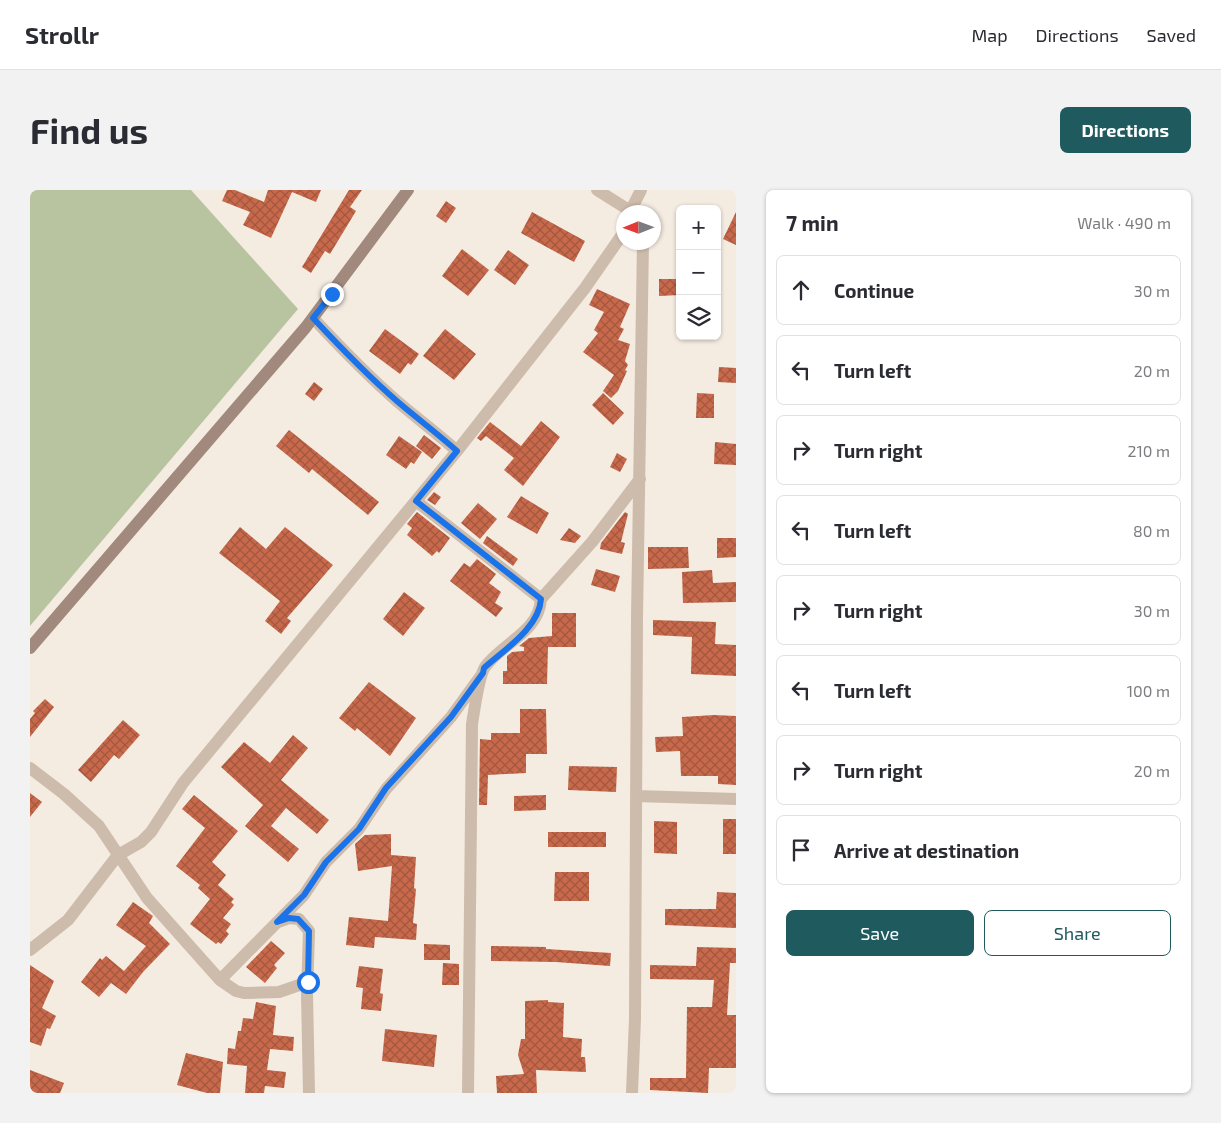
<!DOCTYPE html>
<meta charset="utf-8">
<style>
body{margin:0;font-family:"Exo 2",sans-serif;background:#f2f2f3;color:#2b2b33}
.controls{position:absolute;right:15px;top:15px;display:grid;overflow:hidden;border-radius:8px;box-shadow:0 1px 4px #0004}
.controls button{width:45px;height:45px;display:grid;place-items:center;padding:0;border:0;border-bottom:1px solid #e1e1e2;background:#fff;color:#2b2b33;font:25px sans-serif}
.compass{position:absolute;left:586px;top:15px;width:45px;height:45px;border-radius:50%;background:#fff;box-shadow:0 1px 4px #0004;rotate:269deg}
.stop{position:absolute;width:15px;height:15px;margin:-11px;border:4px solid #1a73e8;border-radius:50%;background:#fff}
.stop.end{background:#1a73e8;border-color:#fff;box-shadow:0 1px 5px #0008}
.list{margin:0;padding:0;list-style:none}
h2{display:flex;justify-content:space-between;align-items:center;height:65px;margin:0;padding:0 20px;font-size:21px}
h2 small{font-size:16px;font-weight:400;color:#7c7c81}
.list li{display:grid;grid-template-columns:32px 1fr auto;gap:15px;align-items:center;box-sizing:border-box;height:70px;margin:0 10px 10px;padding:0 10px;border:1px solid #e1e1e2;border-radius:8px}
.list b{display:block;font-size:19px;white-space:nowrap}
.list em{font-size:16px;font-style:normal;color:#7c7c81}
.actions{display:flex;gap:10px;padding:15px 20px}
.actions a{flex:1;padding:11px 0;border:1px solid #1f5a5e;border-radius:8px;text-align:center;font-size:18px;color:#1f5a5e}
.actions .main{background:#1f5a5e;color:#fff}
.icon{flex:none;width:28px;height:28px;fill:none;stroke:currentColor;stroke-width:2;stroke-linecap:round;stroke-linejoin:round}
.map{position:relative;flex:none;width:706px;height:903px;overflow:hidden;border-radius:8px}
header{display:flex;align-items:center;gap:30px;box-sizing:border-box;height:70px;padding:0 25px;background:#fff;border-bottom:1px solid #e1e1e2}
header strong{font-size:24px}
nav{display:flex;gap:28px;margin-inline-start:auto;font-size:18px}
.intro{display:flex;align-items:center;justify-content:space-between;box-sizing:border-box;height:120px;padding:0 30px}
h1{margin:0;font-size:35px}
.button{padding:12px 22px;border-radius:8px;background:#1f5a5e;color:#fff;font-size:18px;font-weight:700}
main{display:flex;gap:30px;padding:0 30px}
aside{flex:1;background:#fff;border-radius:8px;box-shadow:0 1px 4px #0004}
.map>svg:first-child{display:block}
.grass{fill:#b8c4a0}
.building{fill:url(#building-cross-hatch)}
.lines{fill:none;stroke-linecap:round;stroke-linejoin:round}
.street{stroke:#cdbbac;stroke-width:12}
.secondary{stroke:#a18a7d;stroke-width:12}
.route{stroke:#1a73e8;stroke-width:6}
</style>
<header>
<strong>Strollr</strong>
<nav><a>Map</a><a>Directions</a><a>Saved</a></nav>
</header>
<div class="intro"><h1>Find us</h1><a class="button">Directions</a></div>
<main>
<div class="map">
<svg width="706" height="903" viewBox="0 0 706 903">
<defs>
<pattern id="building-cross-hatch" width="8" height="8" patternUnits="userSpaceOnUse" patternTransform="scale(1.25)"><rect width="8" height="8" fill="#c8694b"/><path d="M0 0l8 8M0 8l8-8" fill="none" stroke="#a4573f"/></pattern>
</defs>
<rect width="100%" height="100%" fill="#f4ebe1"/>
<path class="grass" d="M0 0H161L268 119 0 436Z"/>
<path class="building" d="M197 0H205L234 12 238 0H291L286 12 262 2 241 48 213 35 220 22 192 11Z
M319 0H332L320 17 326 21 300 64 295 61 281 83 272 77Z
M416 11 426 18 416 33 406 26Z
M502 22 555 51 544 72 491 43Z
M706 22V55L693 49Z
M432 59 459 80 438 106 412 86Z
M478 60 499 75 485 95 464 80Z
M629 89H650V105L629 106Z
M567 99 600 114 590 137 594 139 588 150 600 154 595 171 598 175 595 180 597 181 588 201 581 208 573 201 584 185 553 162 568 143 564 140 574 122 559 115Z
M355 139 389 164 381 175 378 173 370 184 339 161Z
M415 139 446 164 424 190 393 166Z
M689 177 706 178V193L688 192Z
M284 192 293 199 284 211 275 204Z
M573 203 594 223 583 235 562 215Z
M667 203 684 204V228H666Z
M511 231 530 247 493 296 474 280 484 268 456 246 451 251 447 248 460 232 491 256Z
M259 240 349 312 338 325 282 279 279 283 246 256Z
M394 245 411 258 402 269 386 256Z
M369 246 392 262 384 274 381 272 376 279 356 265Z
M685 252 706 254V275L684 274Z
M587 263 597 269 590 282 580 277Z
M404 302 411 307 405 315 397 310Z
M491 306 519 323 507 344 477 327Z
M448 313 467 329 450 349 431 333Z
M387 322 420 348 409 363 407 361 402 366 377 345 382 338 377 334Z
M595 322 598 324 591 352 595 353 592 364 570 359 571 353Z
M210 337 236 359 255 337 303 375 257 428 261 431 251 444 235 431 250 411 189 363Z
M539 338 551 346 545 353 530 350Z
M457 346 488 369 483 376 453 353Z
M687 348H706V367L687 368Z
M618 357H658L659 378 618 379Z
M447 369 466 384 459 393 471 402 465 413 473 418 466 427 420 391 434 373 440 377Z
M566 379 590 386 585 402 561 395Z
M682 380 683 393 706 392V412L653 413 652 382Z
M374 402 395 418 373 446 353 429Z
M522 423H546V457H518L517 494H473V481H477V466L482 462 494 461V457L489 456 499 448 522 446Z
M623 430 686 432 685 454 706 455V486L661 484 662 447 623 445Z
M339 492 386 528 360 566 327 538 325 541 309 528Z
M15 509 24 517 0 547V529L5 523 3 521Z
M490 519H516L517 564H496V583L458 585 457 615H449L450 549 461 550V543H490Z
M684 525 706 526V595L688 594V586H651L650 561 626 562 625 547 653 546 652 527Z
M93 530 110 545 89 569 84 565 61 592 48 580Z
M263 545 278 558 251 590 299 630 287 644 256 618 241 636 269 659 258 672 215 636 233 615 191 577 214 552 240 573Z
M539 576 587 577 586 602 538 600Z
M0 603 12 612 0 627Z
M164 605 208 641 182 672 196 685 188 695 204 709 201 712 204 715 193 728 201 734 196 741 199 744 191 754 188 752 186 754 160 734 180 709 168 698 170 695 146 676 175 638 152 619Z
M516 605V620L484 621V606Z
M693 629H706V664H693Z
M624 631 647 632V664L624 663Z
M518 642H576V657H518Z
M361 644V665L386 667 384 698 386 699 383 733 387 734 386 750 345 747 344 758 316 755 319 727 358 731 362 676 328 681 325 654 335 645Z
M525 682H559V711H524Z
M687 702 706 703V738L635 735V719H686Z
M103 712 123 726 119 733 140 754 113 782 96 804 81 793 69 807 51 792 70 768 72 770 76 766 94 781 116 756 86 735Z
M241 751 255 763 244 775 247 778 235 793 216 777Z
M394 754 420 755V770H394Z
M461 756 516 757V759L581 763 580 776 526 772 461 771Z
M667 757 706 758V773H700L697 825H706V878H679L678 903 620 900V888H656L657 817H682L684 790 620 789V775L666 776Z
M413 773 429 774V795H412Z
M0 775 24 791 12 818 26 826 20 839 17 838 11 856 0 852Z
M329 776 353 779 350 803 353 804 351 821 331 819 333 798 326 797Z
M518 810V812L534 813 533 847 552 849 551 867H555L556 882 506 880 507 903H467L466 886 494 884 488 865 491 849H495V811Z
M226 812 246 816 243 845 264 847 263 861 240 859 237 880 256 882 254 898 235 896 234 903H215L217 876 197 874 198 858 205 859 208 841H211L213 828 223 829Z
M355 839 407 845 404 877 352 871Z
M156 863 193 872 190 903H177L147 895Z
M0 880 34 893 30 903H0Z"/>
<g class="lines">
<path class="street" d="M567 0 602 22
M600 22 611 0
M283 128C310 157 338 186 368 212 388 229 408 244 427 261
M386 311 511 409C509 442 472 453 455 477 449 485 444 522 442 534L438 903
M511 409 562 352 610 289
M0 578 34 604 69 636 117 708 190 790 206 801 214 803 249 802 278 792
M606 606 706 609
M248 732 259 728 269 729 279 741 277 804 279 903
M0 760 38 730 88 665 111 652 121 642 153 593 427 261 555 98 594 42
M190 790 274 705 296 672 329 639 356 599 421 527 450 487
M602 903 605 829 607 427 613 52"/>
<path class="secondary" d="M0 458 276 137 378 0"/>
</g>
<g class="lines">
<path class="route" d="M278 792 279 741 268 729 259 728 247 732 274 705 296 672 329 639 356 598 421 527 453 483 454 478C474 460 509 438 511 409L386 311 427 261C408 244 388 229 368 212 338 186 310 157 283 128L302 104"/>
</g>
</svg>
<div class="controls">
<button>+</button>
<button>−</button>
<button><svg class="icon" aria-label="layers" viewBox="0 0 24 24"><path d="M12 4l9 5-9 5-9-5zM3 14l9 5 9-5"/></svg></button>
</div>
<svg class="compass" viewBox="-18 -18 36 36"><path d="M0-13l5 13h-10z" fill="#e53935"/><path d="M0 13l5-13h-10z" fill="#7c7c81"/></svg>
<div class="stop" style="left:278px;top:792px"></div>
<div class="stop end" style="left:302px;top:104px"></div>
</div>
<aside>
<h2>7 min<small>Walk · 490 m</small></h2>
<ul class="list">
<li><svg class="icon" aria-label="ahead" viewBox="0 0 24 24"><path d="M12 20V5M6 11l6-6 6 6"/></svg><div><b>Continue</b></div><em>30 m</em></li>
<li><svg class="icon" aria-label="left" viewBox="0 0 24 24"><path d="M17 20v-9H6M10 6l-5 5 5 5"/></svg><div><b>Turn left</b></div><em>20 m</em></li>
<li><svg class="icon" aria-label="right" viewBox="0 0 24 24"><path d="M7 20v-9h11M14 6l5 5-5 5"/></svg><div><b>Turn right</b></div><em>210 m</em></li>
<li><svg class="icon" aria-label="left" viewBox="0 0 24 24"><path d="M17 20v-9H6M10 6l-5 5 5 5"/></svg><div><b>Turn left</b></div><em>80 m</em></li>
<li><svg class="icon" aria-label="right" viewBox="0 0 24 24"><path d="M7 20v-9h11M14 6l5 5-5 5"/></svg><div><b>Turn right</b></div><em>30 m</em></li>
<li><svg class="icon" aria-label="left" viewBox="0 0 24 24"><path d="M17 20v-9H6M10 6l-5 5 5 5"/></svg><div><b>Turn left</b></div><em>100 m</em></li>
<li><svg class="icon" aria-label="right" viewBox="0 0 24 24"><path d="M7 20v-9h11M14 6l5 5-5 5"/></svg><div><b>Turn right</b></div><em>20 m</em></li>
<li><svg class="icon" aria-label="arrive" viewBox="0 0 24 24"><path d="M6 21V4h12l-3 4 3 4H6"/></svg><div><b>Arrive at destination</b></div></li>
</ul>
<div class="actions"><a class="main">Save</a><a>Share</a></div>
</aside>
</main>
